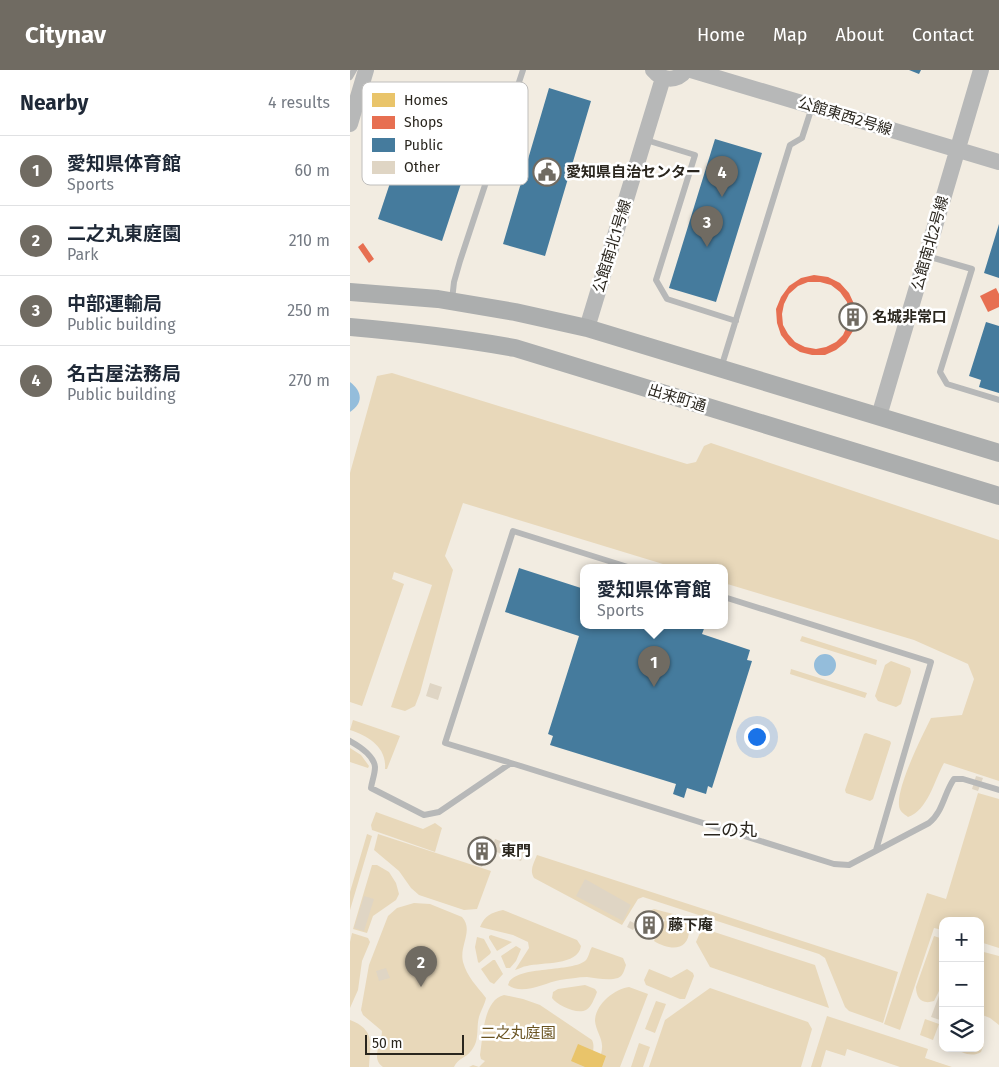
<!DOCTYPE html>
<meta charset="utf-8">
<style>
body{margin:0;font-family:"Fira Sans","Noto Sans JP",sans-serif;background:#f2f2f3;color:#1f2937}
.controls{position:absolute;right:15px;bottom:15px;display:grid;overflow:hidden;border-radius:10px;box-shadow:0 2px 12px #0003}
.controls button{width:45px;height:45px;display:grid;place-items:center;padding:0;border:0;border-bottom:1px solid #e0e1e3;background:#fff;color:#1f2937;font:25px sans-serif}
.scale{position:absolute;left:15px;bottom:12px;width:99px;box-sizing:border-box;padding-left:5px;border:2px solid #2a261e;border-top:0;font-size:14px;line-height:18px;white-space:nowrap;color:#2a261e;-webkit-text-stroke:4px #fff;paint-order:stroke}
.you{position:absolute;left:406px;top:666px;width:18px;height:18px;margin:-12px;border:4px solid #fff;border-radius:50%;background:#1a73e8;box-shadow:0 0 0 8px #1a73e833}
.badge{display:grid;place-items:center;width:32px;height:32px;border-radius:50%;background:#706b62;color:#fff;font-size:16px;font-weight:700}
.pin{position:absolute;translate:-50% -41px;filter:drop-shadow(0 1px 2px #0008)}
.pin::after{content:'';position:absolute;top:26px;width:18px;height:15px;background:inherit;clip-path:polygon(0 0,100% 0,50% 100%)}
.popup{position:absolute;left:230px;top:494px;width:148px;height:65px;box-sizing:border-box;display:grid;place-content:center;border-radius:10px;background:#fff;filter:drop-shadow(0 1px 4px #0005);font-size:16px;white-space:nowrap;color:#747a83}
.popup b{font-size:19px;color:#1f2937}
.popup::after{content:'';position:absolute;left:50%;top:100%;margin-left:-10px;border:10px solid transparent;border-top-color:#fff}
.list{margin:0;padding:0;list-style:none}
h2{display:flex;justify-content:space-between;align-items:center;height:65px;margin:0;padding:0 20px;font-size:21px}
h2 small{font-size:16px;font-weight:400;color:#747a83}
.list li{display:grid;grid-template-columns:32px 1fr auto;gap:15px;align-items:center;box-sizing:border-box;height:70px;padding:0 20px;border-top:1px solid #e0e1e3}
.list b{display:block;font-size:19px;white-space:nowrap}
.list p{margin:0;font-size:16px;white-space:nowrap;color:#747a83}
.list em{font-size:16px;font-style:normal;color:#747a83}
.icon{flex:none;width:28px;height:28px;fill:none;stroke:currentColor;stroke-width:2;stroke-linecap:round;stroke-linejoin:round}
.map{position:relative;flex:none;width:649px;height:997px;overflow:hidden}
header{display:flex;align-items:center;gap:30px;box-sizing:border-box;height:70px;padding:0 25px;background:#706b62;color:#fff}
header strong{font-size:24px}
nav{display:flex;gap:28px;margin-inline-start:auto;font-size:18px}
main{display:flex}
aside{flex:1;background:#fff}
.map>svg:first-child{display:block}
.green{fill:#e8d8ba}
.water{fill:#94bddb}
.homes{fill:#e9c46a}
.shops{fill:#e76f51;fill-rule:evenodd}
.public{fill:#457b9d}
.building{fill:#dfd5c4}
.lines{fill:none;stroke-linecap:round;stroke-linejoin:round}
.service{stroke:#b7b8b8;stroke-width:6}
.tertiary{stroke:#b7b8b8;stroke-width:16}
.secondary{stroke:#acaeae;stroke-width:18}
.labels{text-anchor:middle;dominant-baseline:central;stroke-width:5;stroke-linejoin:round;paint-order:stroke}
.street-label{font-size:15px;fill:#2a261e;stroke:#fff}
.poi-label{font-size:15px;font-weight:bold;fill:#2a261e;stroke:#fff;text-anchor:start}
.park-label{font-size:15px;fill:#6a5320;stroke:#fff}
.quarter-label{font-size:18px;fill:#2a261e;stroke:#fff}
.key{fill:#fff;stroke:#bfbebc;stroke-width:1}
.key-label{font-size:14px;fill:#2a261e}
</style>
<header>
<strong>Citynav</strong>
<nav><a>Home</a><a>Map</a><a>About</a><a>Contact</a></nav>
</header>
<main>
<aside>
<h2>Nearby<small>4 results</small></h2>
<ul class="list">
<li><span class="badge">1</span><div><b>愛知県体育館</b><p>Sports</p></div><em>60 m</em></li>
<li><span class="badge">2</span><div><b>二之丸東庭園</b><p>Park</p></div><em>210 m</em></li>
<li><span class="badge">3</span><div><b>中部運輸局</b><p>Public building</p></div><em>250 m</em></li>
<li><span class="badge">4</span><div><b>名古屋法務局</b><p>Public building</p></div><em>270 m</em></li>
</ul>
</aside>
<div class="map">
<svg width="649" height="997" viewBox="0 0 649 997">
<rect width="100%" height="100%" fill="#f2ece1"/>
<path class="green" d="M42 303 337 394 346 392 354 376 361 373 649 470V711L594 693C584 711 578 740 558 747 554 744 549 741 549 735 547 716 572 666 581 648L612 645 624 609 618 594 564 570 374 513V498H326L113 433 95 486 103 500 70 623 65 636 55 641 41 637 82 515 44 502 42 509 54 514 12 636 0 632V403L27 306Z
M452 566 527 590 526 595 450 571Z
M541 591 560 598 561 602 551 634 546 637 528 631 525 626 535 595Z
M441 599 517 623 515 628 440 604Z
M3 650 50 666 37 699H35C37 677 18 666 0 660Z
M516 663 540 671 541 673 523 729 520 731 496 723 495 720 514 664Z
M0 678 11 685 19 696 18 698 0 692Z
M628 723 649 729V878L630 872V851H593V860L584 858 550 960 534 954 577 823 596 829Z
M26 742 73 759 85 753 92 758 91 761 85 782 22 760 21 755Z
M17 764 22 766 0 840V822Z
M28 764 141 801 127 839 114 840 69 825 61 818 49 801 24 780Z
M187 785 548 902 533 953 499 941 495 937 475 888 469 884 293 827 288 829 272 855 184 808C179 800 184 793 187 785Z
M22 795H27L39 802 46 813 49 824 46 830 23 846 17 863 3 859Z
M64 833 80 834 112 847C124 860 109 876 113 892 117 907 127 916 136 928 135 934 131 940 129 947 126 958 130 971 121 981 116 988 108 988 104 997H33C20 988 32 973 32 961L13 945 11 940 19 895 38 846 47 838Z
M304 839 327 845 339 856C341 882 320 881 304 871L315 850 300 841Z
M153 840 227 870 231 876C228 896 192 892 177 896 173 896 169 899 165 900L179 878 178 872 163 865 130 857C135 845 141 843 153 840Z
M352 858 465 895 479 938 360 897 346 872Z
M2 863 18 868 20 872 12 891 8 920 0 938V872Z
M141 865 162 872 147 881 139 868V866Z
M584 866 593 869V922L589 921 584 931C572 935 566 928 566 917Z
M127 867 134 869 141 882 140 884 129 893 128 892 125 877Z
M166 876 171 879 166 891 160 898H156L151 886Z
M242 877 273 888 276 895C274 901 273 906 268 908 258 911 247 908 237 907 228 907 219 909 210 910 194 913 172 926 158 915 163 895 219 903 235 891 239 888 239 881 242 877Z
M630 881 649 886V955L640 948 630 944Z
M143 890H145L153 904 144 914 140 912 131 899Z
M299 899 321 908 337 899 343 903 344 906 335 929H330L296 915 294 910Z
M235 915 245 919 247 922C245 927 241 938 236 940 227 945 207 935 202 928L203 922 208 919Z
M279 917 298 924 270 997H246C248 991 252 984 252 978 253 969 246 961 245 951 245 935 264 919 279 917Z
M360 918 458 952 462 959 451 997H299L315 950Z
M154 925 173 929 190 935 242 970C246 978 241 988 239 997H119L123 995 129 997 135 991 131 989 130 985C133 967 133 930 154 925Z
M306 931 316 934 305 963 295 959Z
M477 946 578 979 575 988 602 997H550L497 979 495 986 476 980 471 997H461Z
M575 949 589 954 583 970 570 965Z
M0 950C26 960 20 974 19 997H0Z
M630 964 634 974 631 982C621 988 612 982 602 978H630Z
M289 973 300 977 293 997H281Z"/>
<path class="water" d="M0 312C12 321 14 333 0 342Z
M464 595a11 11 0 1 1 22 0a11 11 0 1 1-22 0Z"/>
<path class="homes" d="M228 974 256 986 252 997H235L221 991Z"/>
<path class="shops" d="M13 173 24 189 19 193 8 177Z
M464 205 478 207 490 213 499 223 505 236 506 249 503 261 496 272 486 280 475 285H462L450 282 439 275 431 265 427 253 426 239 431 227 439 216 451 208ZM458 212H470L481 215 490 222 497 232 499 243 498 254 493 265 486 272 476 277 466 279 455 277 445 272 438 264 433 255 432 244 434 234 439 224 448 216Z
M646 218 649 224V237L638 242 630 226Z"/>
<path class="public" d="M559 0H571L569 4Z
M199 18 241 31 195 186 153 174Z
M71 20 135 41 92 171 28 149Z
M365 69 412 83 366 232 319 218Z
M649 154V208L634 203Z
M636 252 649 256V323L629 317 631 310 619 306Z
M169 498 234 519V556H355L352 564 400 580 397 590 402 591 362 718 358 716 356 724 337 718 334 728 323 724 326 714 200 675 203 666 198 664 229 566 155 542Z"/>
<path class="building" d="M80 613 92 617 88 630 76 626Z
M626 706 633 708 628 721 622 719Z
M133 765 142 769 132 797 122 793Z
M145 769 175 780 171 791 141 780Z
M235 809 281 835 273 851 226 826Z
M14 826 24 829 14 861 4 858Z
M296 842 312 851 302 868 286 859Z
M280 851 286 854 283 860 277 857Z
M36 898 40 908 29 911 26 901Z
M590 923 593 924V951L581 947Z"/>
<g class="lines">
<path class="service" d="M0 7 4 0
M296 70 345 85 306 210 317 229 386 251
M577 186 622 199 590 302 597 314 649 330
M102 230 104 212 110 191 173 0
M371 298 440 75 452 68 462 37
M374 527 581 592 526 780
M0 671C9 676 24 685 25 697 25 704 22 711 21 718L74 745 89 742 161 693 484 794 499 795 579 753C593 742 594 723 604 709H613L649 720
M161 693 95 673 163 461 281 498"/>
<path class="tertiary" d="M303 0C312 11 327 12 336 0
M341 0 649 92
M0 54 16 0
M237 258 313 8
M529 346 631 0"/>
<path class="secondary" d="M0 222 88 229 165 242 237 258 649 383
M0 257C57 262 109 268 165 278L649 426"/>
</g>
<defs>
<g id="civic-ring" transform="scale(1.4375)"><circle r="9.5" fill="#fff" stroke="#706b62" stroke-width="1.5"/><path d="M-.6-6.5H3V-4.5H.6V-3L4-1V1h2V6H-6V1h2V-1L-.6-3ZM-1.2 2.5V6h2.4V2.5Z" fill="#706b62"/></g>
<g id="building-ring" transform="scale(1.4375)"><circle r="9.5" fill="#fff" stroke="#706b62" stroke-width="1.5"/><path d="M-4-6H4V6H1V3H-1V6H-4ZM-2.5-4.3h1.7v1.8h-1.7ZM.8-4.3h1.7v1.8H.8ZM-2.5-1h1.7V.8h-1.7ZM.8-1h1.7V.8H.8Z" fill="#706b62"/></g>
</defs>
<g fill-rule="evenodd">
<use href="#civic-ring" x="197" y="102"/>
<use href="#building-ring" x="503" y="247"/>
<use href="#building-ring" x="132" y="781"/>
<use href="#building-ring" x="299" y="855"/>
</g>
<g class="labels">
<g class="street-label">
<text transform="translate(495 46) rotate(17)">公館東西2号線</text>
<text transform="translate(580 173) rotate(-74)">公館南北2号線</text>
<text transform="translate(262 176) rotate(-73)">公館南北1号線</text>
<text transform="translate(327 328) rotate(17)">出来町通</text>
</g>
<g class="poi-label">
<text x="216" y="102">愛知県自治センター</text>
<text x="522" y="247">名城非常口</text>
<text x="151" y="781">東門</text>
<text x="318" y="855">藤下庵</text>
</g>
<g class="park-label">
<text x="168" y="963">二之丸庭園</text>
</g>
<g class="quarter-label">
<text x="380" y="760">二の丸</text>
</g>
</g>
<rect x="12" y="12" width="166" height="103" rx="8" class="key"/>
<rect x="22" y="23" width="23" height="14" fill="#e9c46a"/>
<rect x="22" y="46" width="23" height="13" fill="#e76f51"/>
<rect x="22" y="68" width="23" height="14" fill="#457b9d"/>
<rect x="22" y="91" width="23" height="13" fill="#dfd5c4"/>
<g class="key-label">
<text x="54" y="35">Homes</text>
<text x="54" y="57">Shops</text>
<text x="54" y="80">Public</text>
<text x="54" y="102">Other</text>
</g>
</svg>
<div class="controls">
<button>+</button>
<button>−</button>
<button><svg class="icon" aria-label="layers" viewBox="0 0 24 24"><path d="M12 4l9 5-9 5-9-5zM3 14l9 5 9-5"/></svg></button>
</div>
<div class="scale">50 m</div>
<div class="you"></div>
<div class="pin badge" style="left:304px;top:617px">1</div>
<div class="popup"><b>愛知県体育館</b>Sports</div>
<div class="pin badge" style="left:71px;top:917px">2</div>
<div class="pin badge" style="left:357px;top:177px">3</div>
<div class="pin badge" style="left:372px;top:127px">4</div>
</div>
</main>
